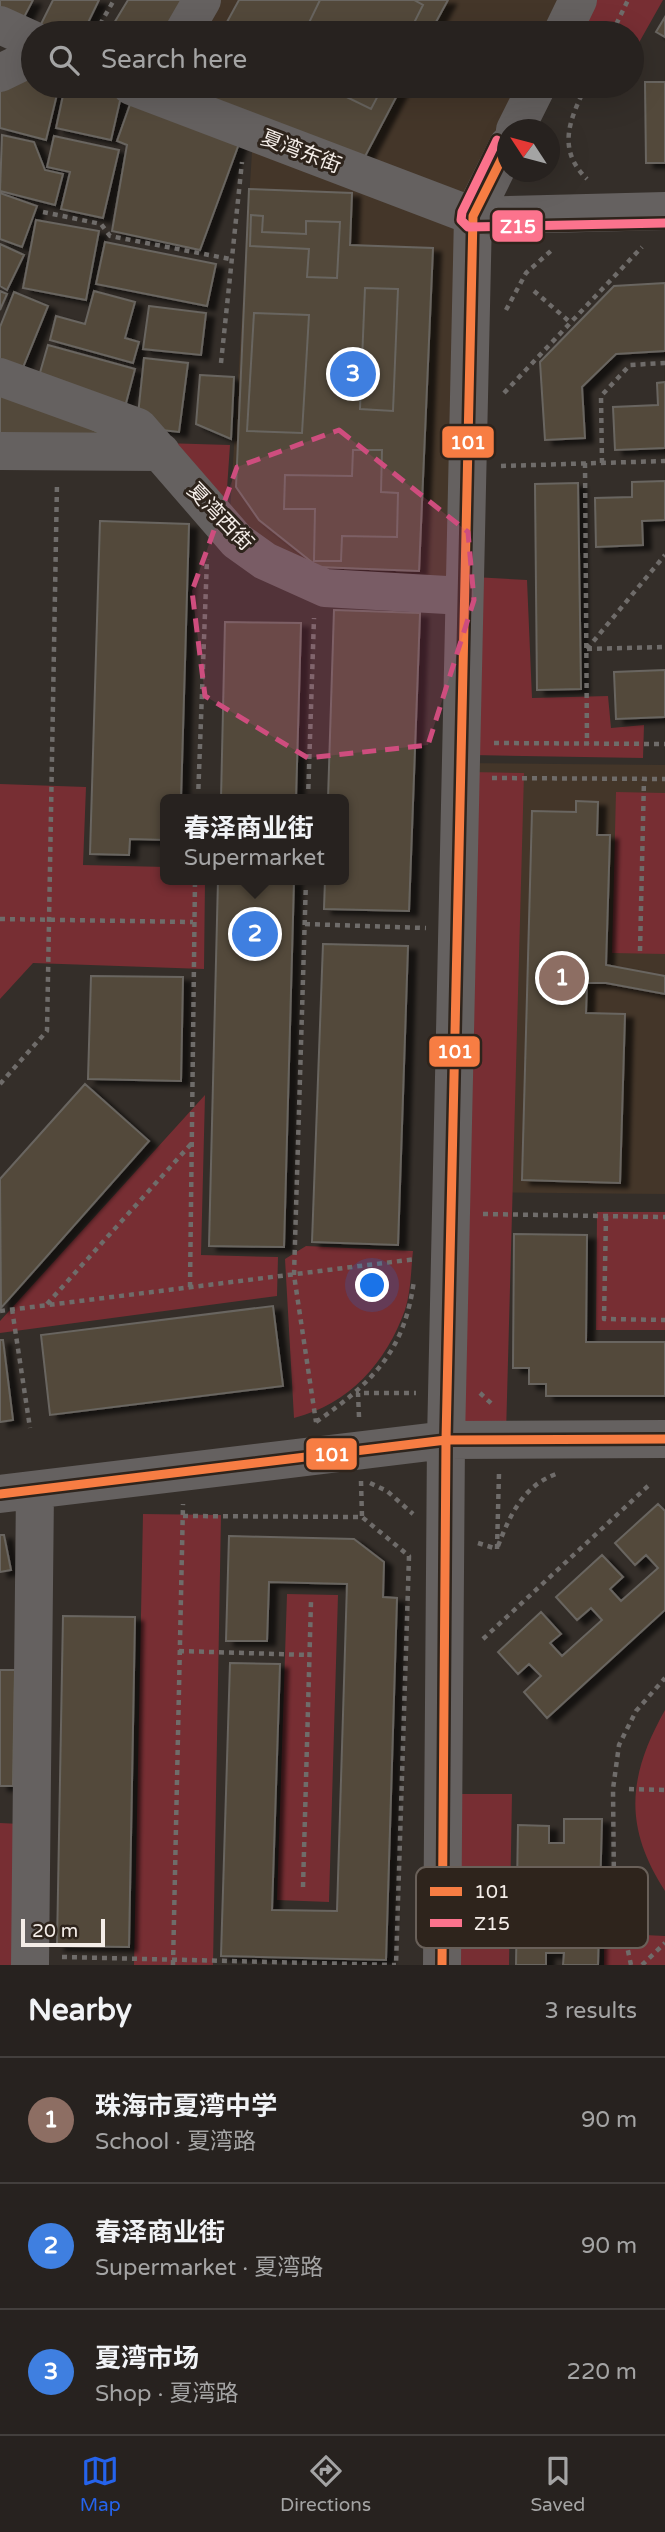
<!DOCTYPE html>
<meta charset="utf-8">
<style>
body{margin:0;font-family:"Varela Round","Noto Sans SC",sans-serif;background:#332f2c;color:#f1f3f6}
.compass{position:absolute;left:497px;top:119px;width:63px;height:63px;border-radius:50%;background:#27221f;box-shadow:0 7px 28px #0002;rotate:306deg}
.scale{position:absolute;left:21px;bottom:18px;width:84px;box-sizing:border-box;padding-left:7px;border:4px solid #f4ede8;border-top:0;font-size:19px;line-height:24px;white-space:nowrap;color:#f4ede8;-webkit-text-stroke:5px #2e241c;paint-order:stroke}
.you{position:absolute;left:373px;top:1286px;width:24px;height:24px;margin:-18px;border:5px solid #fff;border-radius:50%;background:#1a73e8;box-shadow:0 0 0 10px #1a73e833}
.badge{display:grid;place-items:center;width:46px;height:46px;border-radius:50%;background:#2563eb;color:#fff;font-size:23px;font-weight:700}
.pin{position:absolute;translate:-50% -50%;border:4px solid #fff;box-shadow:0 2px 7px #0006}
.popup{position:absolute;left:160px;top:794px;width:189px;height:91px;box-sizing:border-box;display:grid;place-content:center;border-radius:10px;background:#27221f;filter:drop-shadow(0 2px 5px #0005);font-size:23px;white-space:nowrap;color:#a4a4a4}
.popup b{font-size:26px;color:#f1f3f6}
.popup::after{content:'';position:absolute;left:50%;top:100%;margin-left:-14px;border:14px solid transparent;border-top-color:#27221f}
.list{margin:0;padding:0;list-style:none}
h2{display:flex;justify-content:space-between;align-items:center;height:91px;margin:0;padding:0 28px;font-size:30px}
h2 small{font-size:23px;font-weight:400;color:#a4a4a4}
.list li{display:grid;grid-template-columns:46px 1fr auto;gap:21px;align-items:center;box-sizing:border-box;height:126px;padding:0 28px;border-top:2px solid #433f3d}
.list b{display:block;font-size:26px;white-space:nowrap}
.list p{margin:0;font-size:23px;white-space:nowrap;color:#a4a4a4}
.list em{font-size:23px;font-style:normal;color:#a4a4a4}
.icon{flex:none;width:38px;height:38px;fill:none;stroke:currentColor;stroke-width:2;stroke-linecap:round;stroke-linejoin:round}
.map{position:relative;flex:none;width:665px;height:1965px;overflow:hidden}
.search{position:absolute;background:#27221f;box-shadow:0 7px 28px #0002;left:21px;right:21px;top:21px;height:77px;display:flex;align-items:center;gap:18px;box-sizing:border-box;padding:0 24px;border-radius:38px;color:#a4a4a4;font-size:26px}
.sheet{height:469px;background:#27221f}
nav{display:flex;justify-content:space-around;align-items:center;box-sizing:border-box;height:98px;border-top:2px solid #433f3d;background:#27221f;font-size:19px;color:#a4a4a4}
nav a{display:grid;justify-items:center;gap:4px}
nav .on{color:#2563eb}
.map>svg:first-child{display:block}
.built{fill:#443629}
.green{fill:#772e33}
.building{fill:#524a3a;stroke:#696560;stroke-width:2;filter:url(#shadow)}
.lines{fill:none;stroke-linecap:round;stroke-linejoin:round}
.path{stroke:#6f6c6a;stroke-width:4.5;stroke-dasharray:5 5;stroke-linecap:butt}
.minor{stroke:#656160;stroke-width:38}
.bus-1-casing{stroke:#2e241c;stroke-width:14}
.bus-2-casing{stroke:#2e241c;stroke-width:14}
.bus-1{stroke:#f77d43;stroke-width:9}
.bus-2{stroke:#fc738d;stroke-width:9}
.marked{fill:#ce4d7e;fill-opacity:0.2;stroke:#ce4d7e;stroke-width:5;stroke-dasharray:14 9;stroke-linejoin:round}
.labels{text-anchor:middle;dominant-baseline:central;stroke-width:6;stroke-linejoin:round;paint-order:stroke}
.street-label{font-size:21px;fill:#f4ede8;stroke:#2e241c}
.key{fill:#2e241c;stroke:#696059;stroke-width:2}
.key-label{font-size:19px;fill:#f4ede8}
.line-badge{stroke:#2e241c;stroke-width:2.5}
.badge-label{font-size:19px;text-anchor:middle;font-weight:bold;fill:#fff}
</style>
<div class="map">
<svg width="665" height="1965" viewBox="0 0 665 1965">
<defs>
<filter id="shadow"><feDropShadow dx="8" dy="4.5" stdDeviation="2" flood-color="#0009"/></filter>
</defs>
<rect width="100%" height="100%" fill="#342e29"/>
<path class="built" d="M204 0H576L560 33H185Z
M156 86H534L471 214Z
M253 135 471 218 463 595 325 587 229 529Z
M463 763 665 765V1194L453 1192Z"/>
<path class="green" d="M588 0H663L632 55V33H592L576 24Z
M163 443 230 445 225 518Z
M474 577 527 580 532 698 608 696 611 728 644 725 643 758 472 755Z
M471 772 524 773 506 1434 453 1432Z
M0 784 86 787 83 865 166 867V880H205L204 969 33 963 0 999Z
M616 792 665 793V954L612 953Z
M205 1095 201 1255 278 1257 277 1296 0 1333V1321Z
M597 1212H665V1330H596Z
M306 1246 413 1251C411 1269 411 1292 405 1310 386 1363 349 1404 294 1418L285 1259Z
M143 1514 221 1515 213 1965H134Z
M287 1594 338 1595 329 1902 277 1900Z
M665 1710V1891C623 1826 628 1776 665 1710Z
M451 1794H512L509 1965H449Z
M0 1823 21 1824 20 1965H0Z
M604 1933 665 1936V1965H604Z"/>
<path class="building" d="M0 0H33L21 23 0 12Z
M53 0H99L83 33H44L38 30Z
M128 0H187L168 33H108Z
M239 0H448L430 33H221Z
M320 0H414L423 5 409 33H304Z
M665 17V37L656 32Z
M33 73V86H59L46 140 0 128V80Z
M645 82H665V163H646Z
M65 86H95L122 92 111 140 56 128Z
M193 86H402L361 164 188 97Z
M324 86H383L371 109Z
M133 96 240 141 200 250 112 231 127 145 117 141Z
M2 135 34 142 45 170 63 174 55 205 0 191Z
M54 136 119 150 103 218 61 209 70 172 47 167Z
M249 189 352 193 350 245 433 248 419 571 318 567 259 520 236 487Z
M0 193 37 206 22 247 0 239Z
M251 215 263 216 262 232 306 234V221L340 222 337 278 307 277 309 249 250 246Z
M36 220 99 231 86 300 23 288Z
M105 242 216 264 207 306 96 284Z
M0 244 24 255 7 290 0 286Z
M665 283V351L616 354 582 387 585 438 545 440 540 362 614 286Z
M365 288 398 289 393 411 360 409Z
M0 291 7 294 0 310Z
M94 291 135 302 125 338 139 342 133 363 50 340 56 316 85 324Z
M14 292 48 306 22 370 0 361V327Z
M149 306 206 313 201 355 143 349Z
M254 313 309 315 302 433 247 431Z
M48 345 135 369 125 407 37 383Z
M144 358 188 363 179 432 153 429 138 415Z
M200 375 234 377 231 439 196 424Z
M665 382V448L615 450 613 407 658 405 657 383Z
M0 383 120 443 0 439Z
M353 450H382L381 492 398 493 397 537 342 536 341 561H314L315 509H284L285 475 352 476Z
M665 481V520L642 521 643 545 596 547 595 498 632 497V482Z
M578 483 581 689 537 690 535 484Z
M100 521 189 524 181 799H166V840L130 839 129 855 90 854Z
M334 610 420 613 409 911 324 909 325 880H344V799H328Z
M225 622 301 623 296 799H221Z
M665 670V717L616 719 614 672Z
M576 801 598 802 597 835H610L606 965 665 976V994L606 983H587L586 1013 625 1014 620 1183 522 1180 532 811 576 812Z
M218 880H294L284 1247 209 1246Z
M323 944 408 946 398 1245 312 1242Z
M91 976 183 977 181 1081 88 1079Z
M85 1084 149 1141 1 1308 0 1179Z
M514 1234 587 1235 586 1342H665V1396H546V1384H529V1368H513Z
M273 1306 283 1386 50 1415 41 1335Z
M0 1340H3L13 1420 0 1422Z
M658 1504 665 1511V1610L547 1718 524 1692 541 1676 529 1664 518 1674 498 1652 541 1612 561 1634 550 1643 562 1656 602 1620 591 1608 577 1620 556 1597 602 1555 623 1577 610 1589 621 1601 658 1568 646 1555 635 1565 615 1543Z
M0 1535H4L11 1570 0 1572Z
M229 1536 354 1539 384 1562 383 1597 397 1598 386 1960 221 1956 230 1663 280 1664 272 1910 337 1911 347 1584 269 1582 267 1641H226Z
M63 1616 135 1617 129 1947 57 1946Z
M0 1670H15L13 1786H0Z
M564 1819H602L598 1965H563L564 1953H546V1965H516L517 1909H547L546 1923 563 1924 565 1870H548V1888L517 1887 518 1825 549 1826V1843H564Z"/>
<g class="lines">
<path class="path" d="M95 33 114 0
M612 33 628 0
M586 86C570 119 556 149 587 179
M43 212 101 224 110 236 230 259
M534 291 571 323
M506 310 526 273 553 249
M221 363 242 162
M504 393 642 247
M585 463 587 744
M602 463 601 396 630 365 665 363
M501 466 665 461
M587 649 665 555
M587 649 665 647
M494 743 665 744
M492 778 665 779
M198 799 207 559
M308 799 314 618
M306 880 294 1275 316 1422
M0 919 193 922
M305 924 426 928
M640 951 644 779
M0 1084 47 1031 57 483
M483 1214 665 1217
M606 1216 604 1319 665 1320
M190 1287 195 880
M47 1304 191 1144
M12 1309 30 1428
M0 1311 416 1259
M480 1393 494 1406
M359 1417 358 1393H416
M316 1422C373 1382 405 1351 414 1280
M361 1481 362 1517
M370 1483 387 1491 413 1514
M183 1516 362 1517 409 1556 396 1965
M478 1543 497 1549
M498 1546C510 1515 523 1486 556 1474
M497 1549 499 1473
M483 1639 648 1486
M179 1651 309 1655
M629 1789 665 1790
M303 1887 311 1601
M62 1957 396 1965
M173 1965 183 1504
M631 1965 614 1885 613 1789 619 1745 636 1711 665 1678
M642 1965 665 1943"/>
<path class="minor" d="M0 25 33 40
M183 33 202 0
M562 33 578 0
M0 73 33 57
M131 86 473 216 665 211
M515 130 537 86
M0 377 138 427 237 541 265 561 325 588 464 596
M0 451 161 452
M0 1494 446 1440 665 1439
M30 1965 35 1490
M442 1965 446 1440 473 216 508 145"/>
<g class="bus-1-casing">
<path id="bus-1" d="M0 1494 446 1440 665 1439
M442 1965 446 1440 473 216 508 146"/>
</g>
<g class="bus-2-casing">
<path id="bus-2" d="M497 140 462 212 461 220 468 227 665 223"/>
</g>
<use href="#bus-1" class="bus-1"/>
<use href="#bus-2" class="bus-2"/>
</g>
<path class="marked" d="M339 430 468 532 474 600 428 745 308 758 205 696 192 591 237 467Z"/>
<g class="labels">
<g class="street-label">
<text transform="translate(301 152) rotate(21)">夏湾东街</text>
<text transform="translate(220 517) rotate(46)">夏湾西街</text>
</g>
</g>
<rect x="416" y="1867" width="232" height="81" rx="10" class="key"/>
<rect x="430" y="1887" width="32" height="9" fill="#f77d43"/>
<rect x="430" y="1919" width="32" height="8" fill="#fc738d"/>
<g class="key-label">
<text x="474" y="1898">101</text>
<text x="474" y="1930">Z15</text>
</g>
<g class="line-badge">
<rect x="491" y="209" width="53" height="34" rx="7" fill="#fc738d"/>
<rect x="441" y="425" width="54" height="34" rx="7" fill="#f77d43"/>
<rect x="428" y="1035" width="53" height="33" rx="7" fill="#f77d43"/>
<rect x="305" y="1437" width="53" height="34" rx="7" fill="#f77d43"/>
</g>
<g class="badge-label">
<text x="518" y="233">Z15</text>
<text x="468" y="449">101</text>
<text x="455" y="1058">101</text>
<text x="332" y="1461">101</text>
</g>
</svg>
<svg class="compass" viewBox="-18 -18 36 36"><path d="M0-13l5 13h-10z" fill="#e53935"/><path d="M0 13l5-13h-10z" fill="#a4a4a4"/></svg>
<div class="scale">20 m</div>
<div class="you"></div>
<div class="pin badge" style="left:562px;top:978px;background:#8d6e63">1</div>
<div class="pin badge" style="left:255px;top:934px;background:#3f7fe0">2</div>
<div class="popup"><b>春泽商业街</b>Supermarket</div>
<div class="pin badge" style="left:353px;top:374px;background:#3f7fe0">3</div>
<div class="search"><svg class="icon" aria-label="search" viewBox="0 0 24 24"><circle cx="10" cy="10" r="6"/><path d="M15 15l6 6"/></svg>Search here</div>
</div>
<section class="sheet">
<h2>Nearby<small>3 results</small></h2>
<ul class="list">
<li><span class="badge" style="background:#8d6e63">1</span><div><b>珠海市夏湾中学</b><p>School · 夏湾路</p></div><em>90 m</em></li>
<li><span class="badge" style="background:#3f7fe0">2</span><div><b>春泽商业街</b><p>Supermarket · 夏湾路</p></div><em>90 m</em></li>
<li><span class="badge" style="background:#3f7fe0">3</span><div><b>夏湾市场</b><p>Shop · 夏湾路</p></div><em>220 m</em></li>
</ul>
</section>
<nav>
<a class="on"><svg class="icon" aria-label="map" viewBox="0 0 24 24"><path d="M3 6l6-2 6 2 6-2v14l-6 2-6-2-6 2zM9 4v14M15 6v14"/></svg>Map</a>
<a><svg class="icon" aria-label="directions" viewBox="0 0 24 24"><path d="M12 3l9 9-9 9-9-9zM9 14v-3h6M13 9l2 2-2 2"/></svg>Directions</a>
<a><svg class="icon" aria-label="saved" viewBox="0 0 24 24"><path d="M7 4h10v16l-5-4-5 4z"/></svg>Saved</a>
</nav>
